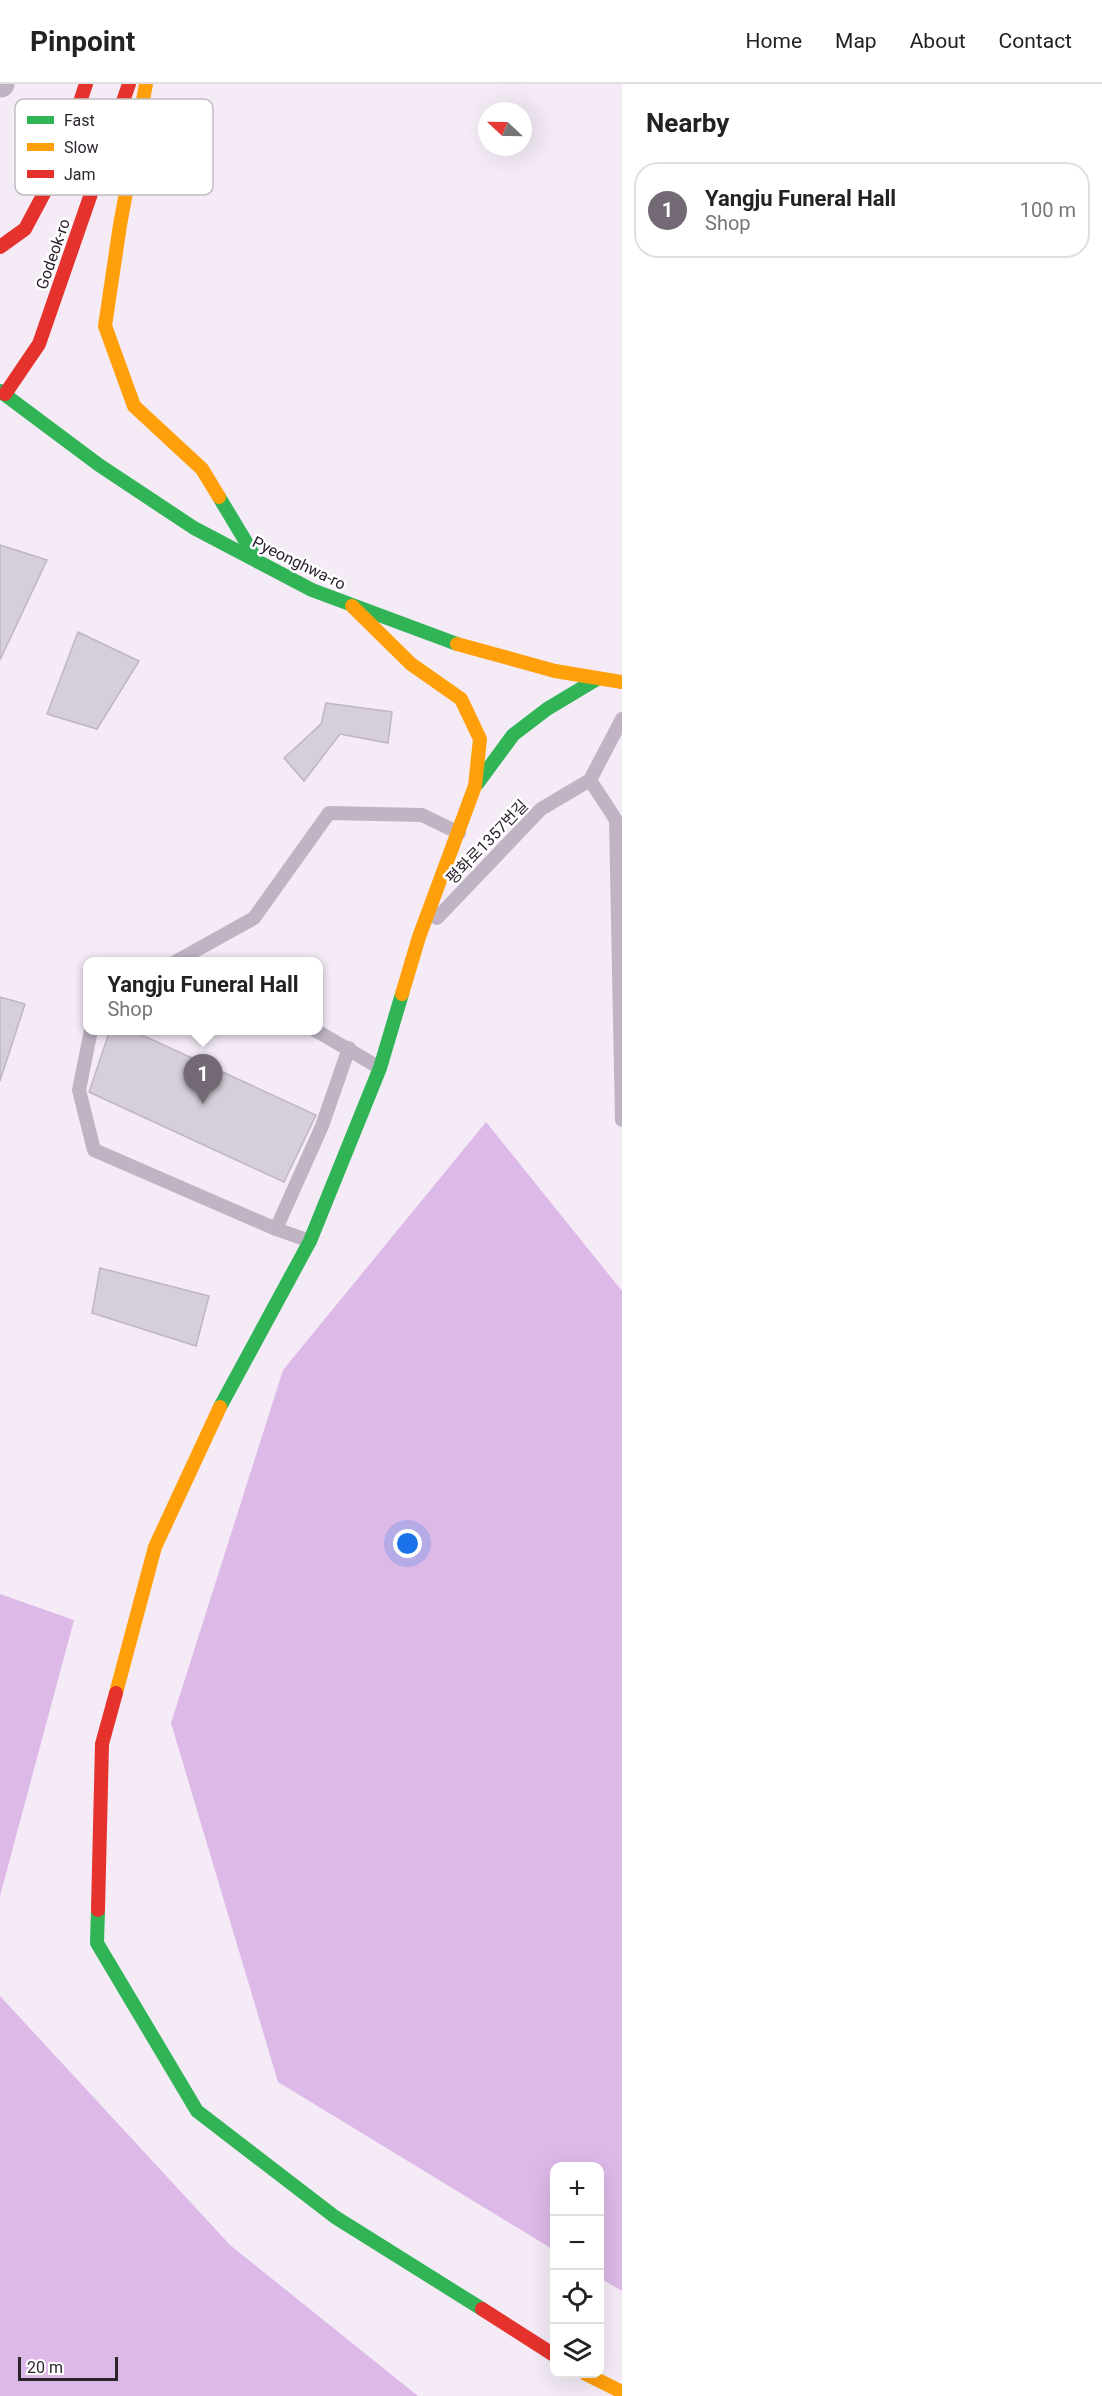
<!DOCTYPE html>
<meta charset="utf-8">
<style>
body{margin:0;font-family:Roboto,"Noto Sans KR",sans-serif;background:#f2f2f2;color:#222}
.controls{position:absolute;right:18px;bottom:18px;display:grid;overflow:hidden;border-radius:12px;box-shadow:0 6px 24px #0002}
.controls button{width:54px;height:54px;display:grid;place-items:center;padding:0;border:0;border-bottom:2px solid #e0e0e0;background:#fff;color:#222;font:30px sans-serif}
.compass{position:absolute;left:478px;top:18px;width:54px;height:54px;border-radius:50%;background:#fff;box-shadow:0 6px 24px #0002;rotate:292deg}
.scale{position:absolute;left:18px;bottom:15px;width:100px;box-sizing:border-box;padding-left:6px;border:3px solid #2c232e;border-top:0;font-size:16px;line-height:21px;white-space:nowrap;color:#2c232e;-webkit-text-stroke:4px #fff;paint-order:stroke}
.you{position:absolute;left:408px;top:1460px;width:21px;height:21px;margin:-15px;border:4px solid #fff;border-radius:50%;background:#1a73e8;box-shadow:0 0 0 9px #1a73e833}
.badge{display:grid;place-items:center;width:39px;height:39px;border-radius:50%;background:#726974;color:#fff;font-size:20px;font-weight:700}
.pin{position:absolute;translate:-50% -50px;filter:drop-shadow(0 2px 3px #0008)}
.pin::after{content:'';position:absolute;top:32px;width:21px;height:18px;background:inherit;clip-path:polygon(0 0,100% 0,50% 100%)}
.popup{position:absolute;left:83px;top:873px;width:240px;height:78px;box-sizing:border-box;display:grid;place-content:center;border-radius:12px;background:#fff;filter:drop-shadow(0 2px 4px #0005);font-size:20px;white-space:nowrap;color:#767676}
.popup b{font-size:22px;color:#222}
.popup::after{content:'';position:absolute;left:50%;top:100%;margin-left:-12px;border:12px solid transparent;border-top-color:#fff}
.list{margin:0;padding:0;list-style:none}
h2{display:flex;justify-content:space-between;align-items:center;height:78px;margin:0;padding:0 24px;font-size:26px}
h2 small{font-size:20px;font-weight:400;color:#767676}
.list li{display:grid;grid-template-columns:39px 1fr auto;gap:18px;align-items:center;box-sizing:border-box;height:96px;margin:0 12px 12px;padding:0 12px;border:2px solid #e0e0e0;border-radius:24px}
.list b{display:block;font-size:22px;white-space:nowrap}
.list p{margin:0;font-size:20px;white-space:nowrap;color:#767676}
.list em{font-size:20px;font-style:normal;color:#767676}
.icon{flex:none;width:33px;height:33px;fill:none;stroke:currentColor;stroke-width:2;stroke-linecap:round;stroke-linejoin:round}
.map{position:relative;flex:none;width:622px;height:2312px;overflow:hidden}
header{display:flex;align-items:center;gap:36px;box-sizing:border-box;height:84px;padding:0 30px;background:#fff;border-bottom:2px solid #e0e0e0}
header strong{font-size:28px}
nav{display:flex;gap:33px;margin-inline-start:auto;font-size:21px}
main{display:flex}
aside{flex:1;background:#fff}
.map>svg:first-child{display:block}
.forest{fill:#ddb9e8}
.building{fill:#d6ced9;stroke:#bfb6c1;stroke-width:1.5}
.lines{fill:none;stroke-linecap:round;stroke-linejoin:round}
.lane{stroke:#c0b3c4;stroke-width:14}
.street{stroke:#c0b3c4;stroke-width:27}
.fast{stroke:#30b455;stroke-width:14}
.slow{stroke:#ff9f0a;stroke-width:14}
.jam{stroke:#e5322d;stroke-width:14}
.labels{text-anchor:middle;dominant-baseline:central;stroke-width:5;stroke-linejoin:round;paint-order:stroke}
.street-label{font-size:16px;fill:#2c232e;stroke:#fff}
.key{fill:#fff;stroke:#c0bdc0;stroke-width:1.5}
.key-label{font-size:16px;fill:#2c232e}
</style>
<header>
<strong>Pinpoint</strong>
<nav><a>Home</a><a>Map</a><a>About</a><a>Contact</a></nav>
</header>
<main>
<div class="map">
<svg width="622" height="2312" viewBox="0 0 622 2312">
<rect width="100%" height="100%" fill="#f4ebf7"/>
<path class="forest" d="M486 1038 622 1207V2207L600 2194V2082H554V2166L278 1998 171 1639 283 1286Z
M0 1510 74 1536 0 1812Z
M0 1912 230 2161 418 2312H0Z"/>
<path class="building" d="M0 461 47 476 0 576Z
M78 548 139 577 97 645 47 630Z
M326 619 392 628 388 659 340 650 304 697 284 674 321 640Z
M0 913 25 920 0 997Z
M110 946H131L316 1031 284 1098 89 1008Z
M100 1184 209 1212 196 1262 92 1229Z"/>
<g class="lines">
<path class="lane" d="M590 696 616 736 622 1036
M437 834 541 725 590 696 622 635
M175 878 254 834 329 729 422 731 459 749
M91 946 79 1006 94 1066 276 1145 310 1157
M315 946 380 984
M276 1145 322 1042 349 964"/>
<path class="street" d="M0 0H1"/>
<path class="fast" d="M0 307 99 381 194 444 312 506 457 560
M219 413 258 478
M477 700 513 651 547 625 597 595
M220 1323 310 1157 380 984 402 910
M98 1826 97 1859 197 2027 335 2133 482 2225"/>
<path class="slow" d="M146 0 120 141 105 242 134 322 202 385 219 413
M352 522 411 580 461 615 480 655 475 702 419 853 402 910
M457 560 555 587 622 598
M116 1609 155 1463 220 1323
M586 2290 622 2308"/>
<path class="jam" d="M0 163 25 145 58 83 86 0
M5 310 39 260 129 0
M98 1826 102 1660 116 1609
M482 2225 554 2271"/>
</g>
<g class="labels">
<g class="street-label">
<text transform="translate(53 170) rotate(-71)">Godeok-ro</text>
<text transform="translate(299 479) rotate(26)">Pyeonghwa-ro</text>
<text transform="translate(487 758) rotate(-46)">평화로1357번길</text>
</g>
</g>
<rect x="15" y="15" width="198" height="96" rx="9" class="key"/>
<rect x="27" y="32" width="27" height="8" fill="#30b455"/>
<rect x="27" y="59" width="27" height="8" fill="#ff9f0a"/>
<rect x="27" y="86" width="27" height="8" fill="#e5322d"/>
<g class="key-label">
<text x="64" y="42">Fast</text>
<text x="64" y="69">Slow</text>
<text x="64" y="96">Jam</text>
</g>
</svg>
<div class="controls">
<button>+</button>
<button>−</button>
<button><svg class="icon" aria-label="locate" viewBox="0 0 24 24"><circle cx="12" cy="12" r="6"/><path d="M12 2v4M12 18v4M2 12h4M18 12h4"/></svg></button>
<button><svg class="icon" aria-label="layers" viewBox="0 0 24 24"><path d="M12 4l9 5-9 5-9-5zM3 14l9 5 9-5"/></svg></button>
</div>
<svg class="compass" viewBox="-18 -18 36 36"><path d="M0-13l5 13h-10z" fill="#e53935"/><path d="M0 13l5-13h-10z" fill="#767676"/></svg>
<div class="scale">20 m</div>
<div class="you"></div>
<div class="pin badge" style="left:203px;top:1020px">1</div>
<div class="popup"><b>Yangju Funeral Hall</b>Shop</div>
</div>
<aside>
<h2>Nearby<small></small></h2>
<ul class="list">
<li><span class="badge">1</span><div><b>Yangju Funeral Hall</b><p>Shop</p></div><em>100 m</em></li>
</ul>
</aside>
</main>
